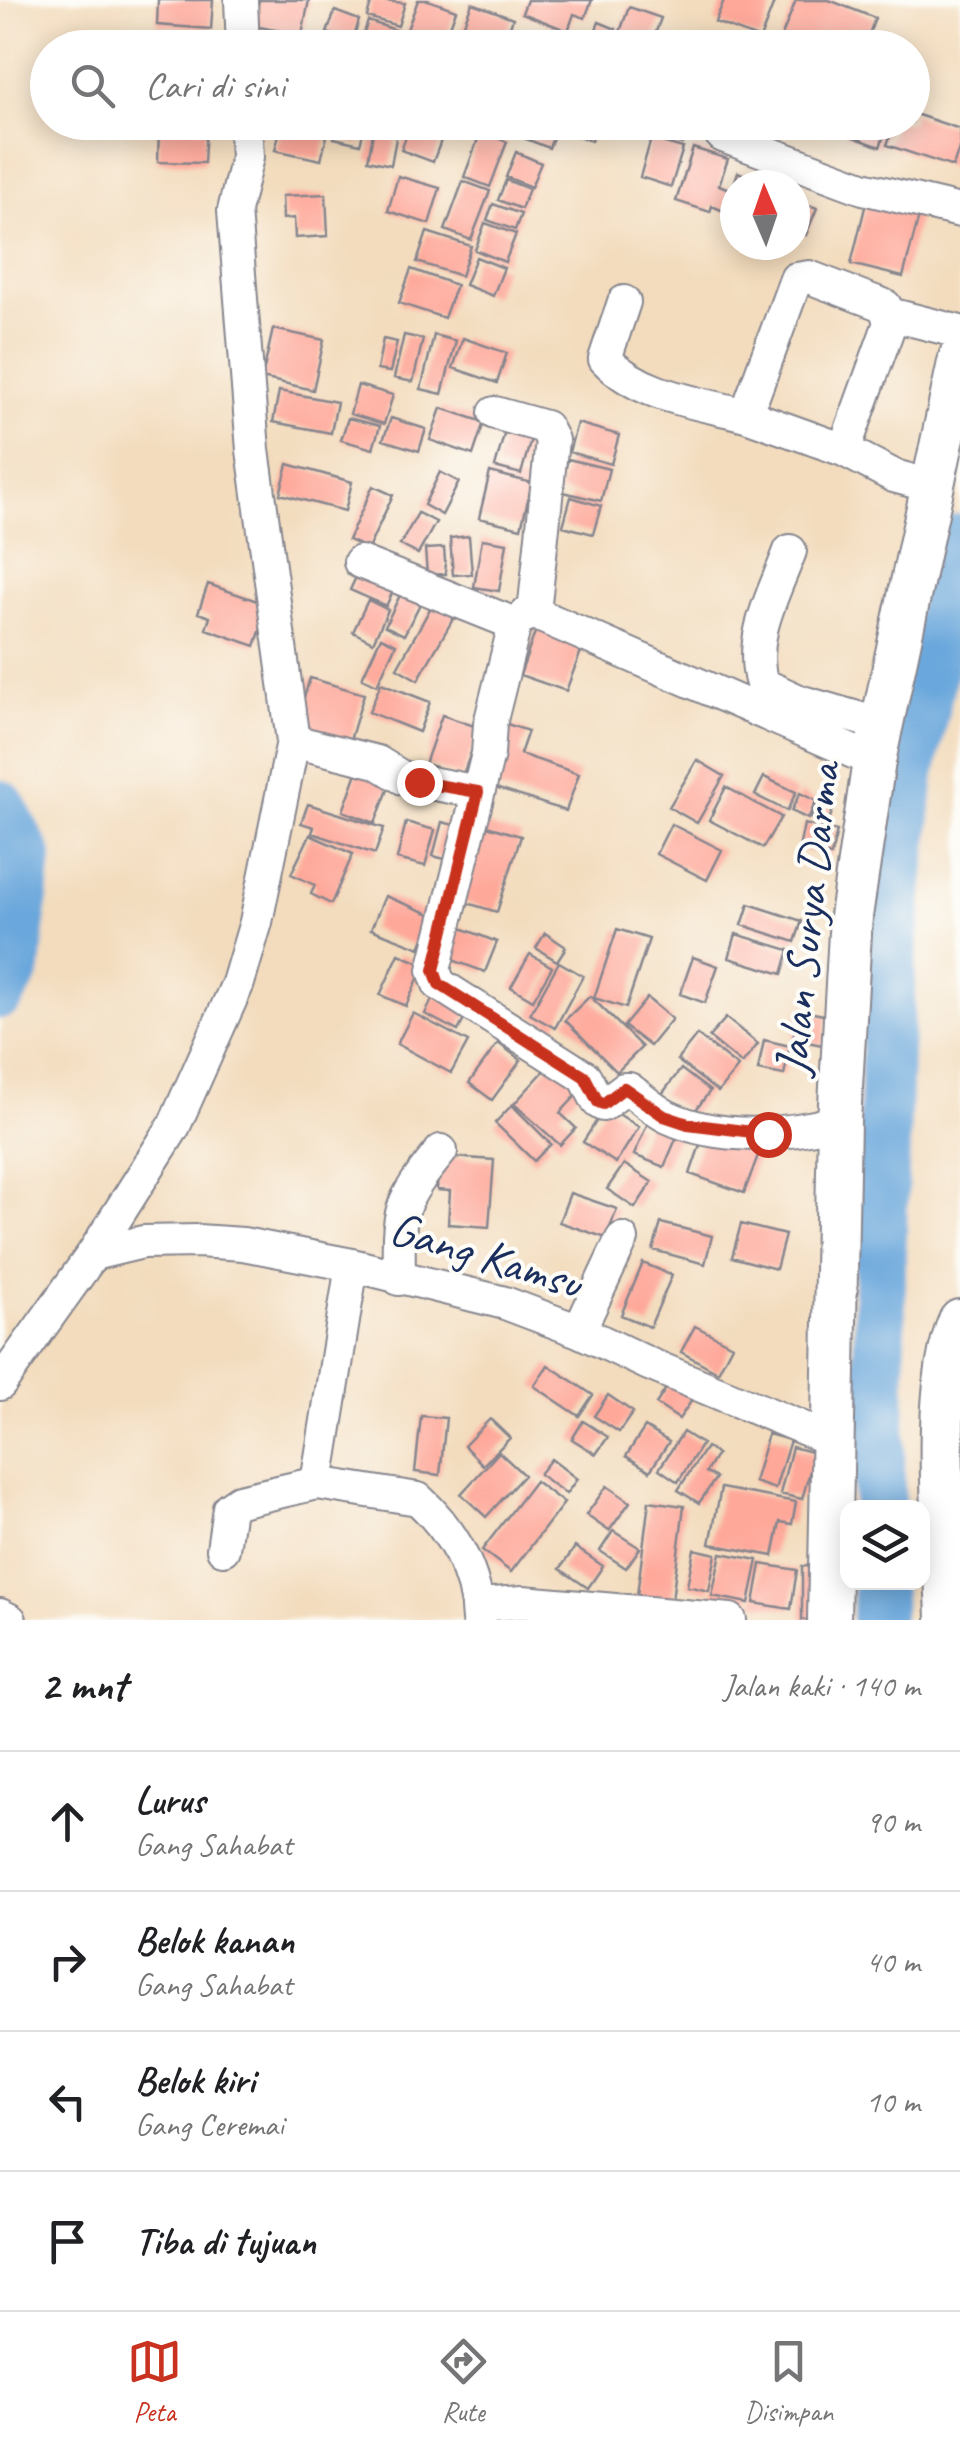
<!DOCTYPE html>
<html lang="id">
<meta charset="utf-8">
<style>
body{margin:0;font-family:Caveat,sans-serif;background:#f2f2f2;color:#202124}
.controls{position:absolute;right:30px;bottom:30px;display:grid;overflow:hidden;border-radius:20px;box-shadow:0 5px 25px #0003}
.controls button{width:90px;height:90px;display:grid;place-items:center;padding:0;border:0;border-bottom:2px solid #e0e0e0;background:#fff;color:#202124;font:50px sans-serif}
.compass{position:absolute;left:720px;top:170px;width:90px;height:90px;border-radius:50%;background:#fff;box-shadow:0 5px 25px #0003;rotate:358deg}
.stop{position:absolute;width:30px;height:30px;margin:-22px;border:8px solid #c8321e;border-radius:50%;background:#fff}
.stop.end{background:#c8321e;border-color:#fff;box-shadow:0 2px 10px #0008}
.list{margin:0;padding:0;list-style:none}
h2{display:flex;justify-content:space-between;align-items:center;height:130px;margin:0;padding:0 40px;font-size:42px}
h2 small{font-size:32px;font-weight:400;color:#757577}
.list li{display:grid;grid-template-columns:65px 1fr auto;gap:30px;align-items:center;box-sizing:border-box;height:140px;padding:0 40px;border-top:2px solid #e0e0e0}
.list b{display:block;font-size:38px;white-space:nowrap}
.list p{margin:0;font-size:32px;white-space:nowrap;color:#757577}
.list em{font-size:32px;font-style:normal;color:#757577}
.icon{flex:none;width:55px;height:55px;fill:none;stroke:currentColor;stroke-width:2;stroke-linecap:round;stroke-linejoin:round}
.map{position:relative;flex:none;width:960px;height:1620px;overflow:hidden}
.search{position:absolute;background:#fff;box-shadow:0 5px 25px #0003;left:30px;right:30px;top:30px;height:110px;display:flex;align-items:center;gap:25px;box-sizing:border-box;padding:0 35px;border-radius:55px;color:#757577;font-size:38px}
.sheet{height:690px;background:#fff}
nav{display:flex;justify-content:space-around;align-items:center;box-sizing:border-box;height:140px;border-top:2px solid #e0e0e0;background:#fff;font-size:28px;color:#757577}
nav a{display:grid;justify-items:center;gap:5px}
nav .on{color:#c8321e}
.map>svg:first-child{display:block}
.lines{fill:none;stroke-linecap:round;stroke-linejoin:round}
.river{stroke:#6aa7dc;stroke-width:52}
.building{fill:#fea89a}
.minor-casing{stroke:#87868e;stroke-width:36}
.major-casing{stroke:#87868e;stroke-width:46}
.minor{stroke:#fff;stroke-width:32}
.major{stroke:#fff;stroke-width:42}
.route{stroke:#c8321e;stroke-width:12}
.labels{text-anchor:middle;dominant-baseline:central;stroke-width:8;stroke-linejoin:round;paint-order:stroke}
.street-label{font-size:48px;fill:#1b2f5e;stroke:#fdfcf7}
</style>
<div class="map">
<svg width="960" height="1620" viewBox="0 0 960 1620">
<rect width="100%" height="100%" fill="#fdfcf7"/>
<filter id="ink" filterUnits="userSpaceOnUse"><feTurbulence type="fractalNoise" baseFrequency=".01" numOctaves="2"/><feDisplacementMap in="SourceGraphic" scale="20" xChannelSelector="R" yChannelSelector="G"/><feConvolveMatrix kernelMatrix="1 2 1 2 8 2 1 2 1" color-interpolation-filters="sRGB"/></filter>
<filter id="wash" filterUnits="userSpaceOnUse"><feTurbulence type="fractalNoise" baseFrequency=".0048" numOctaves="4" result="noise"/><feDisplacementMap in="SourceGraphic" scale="40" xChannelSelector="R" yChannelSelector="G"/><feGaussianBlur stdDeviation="2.25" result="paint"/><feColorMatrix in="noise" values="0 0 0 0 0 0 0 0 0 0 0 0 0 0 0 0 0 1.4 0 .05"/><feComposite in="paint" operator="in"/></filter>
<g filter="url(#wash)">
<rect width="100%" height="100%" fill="#f3dcbd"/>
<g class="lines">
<path class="river" d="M0 806 26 856 15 968 0 993
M879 1508 880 1261 890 966 909 774 960 540
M878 1620 879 1582"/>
</g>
<g id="blocks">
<path class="building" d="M158 0H213L211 29 157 25Z
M259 0H309L302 35 254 26Z
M372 0 405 3 398 26 367 17Z
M418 0H428L456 10 442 48 405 35Z
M527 0H592L585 18 574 14 568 31 522 13Z
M724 0H775L760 39 715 22Z
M796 0H829L875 18 864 48H777Z
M472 3 513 18 503 46 461 31Z
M629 7 661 18 650 48H614Z
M335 11 359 20 353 41 327 33Z
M368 21 399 31 394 48H359Z
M599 22 616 29 609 48H589Z
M659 35 695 47V48H655Z
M912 113 960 129V145L953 167 887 145 895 122H912Z
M282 122 330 124 321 160 275 150Z
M338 122H366L360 144 334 138Z
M375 122H399L391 165 368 160Z
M418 122H451L446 137 416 126Z
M527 122H559L549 148 521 137Z
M566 122H597L591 141 563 131Z
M640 122H690L682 144 637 130Z
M850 122H889L880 147 845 134Z
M159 126 206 128 204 163 158 162Z
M410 126 442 138 433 162 401 150Z
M481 131 507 142 490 187 464 177Z
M651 139 683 148 671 187 640 177Z
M693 148 728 159 719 185 732 190 738 172 759 181 758 185H735V216L712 206 710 212 676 201Z
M516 152 541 163 531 187 506 177Z
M398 176 440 188 429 224 388 211Z
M506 180 529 189 521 209 498 200Z
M463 181 490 191 471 240 445 230Z
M326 194 328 236 295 238 294 218 283 219 282 196Z
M795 200 817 208 806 235 795 230Z
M866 203 919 216 903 277 851 264Z
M493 204 521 214 515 230 487 220Z
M485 223 516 234 505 262 475 250Z
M427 232 471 246 461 276 417 262Z
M476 257 504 268 493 296 465 285Z
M411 269 456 285 444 318 399 303Z
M273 329 324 340 313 390 262 378Z
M404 335 423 339 413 382 394 378Z
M434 335 456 341 442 394 421 389Z
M463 338 507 353 497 383 453 368Z
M383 339 397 342 390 372 377 370Z
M358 385 393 395 384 424 350 414Z
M279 391 337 402 331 433 273 422Z
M441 408 484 422 473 455 430 440Z
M348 418 380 426 373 449 341 440Z
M391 418 426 429 419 451 383 440Z
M577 423 619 435 611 464 569 452Z
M507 424 533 432 521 474 495 467Z
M568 459 609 469 601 501 559 491Z
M288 464 352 482 345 511 280 494Z
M440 472 459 482 442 515 424 505Z
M490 472 532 483 521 528 479 518Z
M373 486 393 495 368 549 348 540Z
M571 497 601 506 593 534 563 526Z
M418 513 436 522 418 554 400 545Z
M469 536 472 574 453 575 450 538Z
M482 539 507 543 499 591 474 587Z
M444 548 446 574 427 575 425 549Z
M358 573 394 589 386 606 350 590Z
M208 584 269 605 255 646 206 629 210 617 198 613Z
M404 587 424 596 404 635 385 626Z
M368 600 388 610 373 642 353 632Z
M435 600 457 612 418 680 397 668Z
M539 621 586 638 566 691 520 675Z
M381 637 396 644 377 685 362 678Z
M310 678 364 694 348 747 294 730Z
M381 683 430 702 419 732 369 712Z
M442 715 480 728 462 777 425 764Z
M504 723 528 731 520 754 579 774 566 811 483 784Z
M697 760 724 776 697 823 669 807Z
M358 770 391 782 375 823 343 811Z
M764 777 796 792 787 811 755 795Z
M726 787 781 817 763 848 709 820Z
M800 793 816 801 808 819 791 811Z
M308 804 384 828 375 854 312 833 314 827 301 823Z
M817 804 833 810 827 825 811 818Z
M406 822 435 830 425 866 397 859Z
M442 822 466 828 457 862 433 856Z
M480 824 521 836 497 912 457 900Z
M671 824 722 850 707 880 656 854Z
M804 824 837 831 831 856 799 849Z
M310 835 353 854 331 904 311 894 315 885 291 874Z
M385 896 433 915 420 948 371 929Z
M749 904 802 921 795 942 742 925Z
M459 927 497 942 485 972 447 958Z
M617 929 649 939 626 1008 594 998Z
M545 933 566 947 557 961 536 948Z
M736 934 789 950 782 974 729 958Z
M399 954 424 965 406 1006 380 995Z
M530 954 552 967 533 1000 511 987Z
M693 957 718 966 705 1003 680 994Z
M559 962 583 976 555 1028 530 1014Z
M435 994 468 1012 458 1031 425 1014Z
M590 996 642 1047 617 1072 565 1020Z
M647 998 672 1019 650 1046 624 1026Z
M799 1010 828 1016 822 1045 793 1039Z
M413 1013 468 1042 451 1073 397 1044Z
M726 1018 758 1044 742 1064 709 1037Z
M697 1035 738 1067 718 1092 677 1060Z
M764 1040 790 1046 784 1075 758 1070Z
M498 1043 521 1060 492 1100 469 1083Z
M555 1059 585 1086 560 1113 576 1128 560 1145 514 1104Z
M681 1069 710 1091 692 1115 662 1094Z
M512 1105 551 1144 534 1161 495 1123Z
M606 1106 639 1127 616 1163 583 1142Z
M652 1113 682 1125 664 1167 634 1155Z
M705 1130 760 1150 744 1193 690 1174Z
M439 1156 494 1160 489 1227 448 1224 450 1191 437 1190Z
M624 1164 652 1182 635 1208 607 1189Z
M570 1193 617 1209 606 1238 559 1222Z
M661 1223 712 1236 705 1264 653 1250Z
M741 1224 785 1235 776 1269 732 1257Z
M643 1263 672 1275 650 1327 621 1315Z
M695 1326 732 1345 718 1372 681 1352Z
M548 1365 593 1395 579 1416 534 1386Z
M672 1379 696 1394 679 1419 656 1404Z
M608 1395 633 1412 619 1432 594 1416Z
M421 1416 446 1418 440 1475 415 1472Z
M490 1419 510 1438 483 1465 464 1446Z
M583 1421 608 1437 596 1454 572 1439Z
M645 1427 669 1442 650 1471 626 1456Z
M683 1432 702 1444 678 1482 659 1469Z
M768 1434 790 1440 775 1489 754 1482Z
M706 1447 717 1454 706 1472 716 1478 699 1503 678 1490Z
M792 1447 815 1453 802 1499 780 1494Z
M499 1452 524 1475 486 1517 461 1494Z
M551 1459 577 1479 566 1494 539 1474Z
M535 1481 564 1503 511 1572 482 1550Z
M607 1486 630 1502 609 1531 586 1515Z
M721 1488 796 1502 792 1524 780 1522 773 1556 710 1544Z
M649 1501 684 1506 671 1608 636 1603Z
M613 1531 640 1548 626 1568 600 1551Z
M575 1547 603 1566 588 1588 560 1569Z
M694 1549 716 1554 709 1591 687 1586Z
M721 1553 758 1560 749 1603 712 1596Z
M761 1564 797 1570 791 1609 754 1603Z
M802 1566H825V1620H802Z"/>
</g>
</g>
<g filter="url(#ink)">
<use href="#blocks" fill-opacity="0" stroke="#87868e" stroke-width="2.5"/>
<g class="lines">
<g class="minor-casing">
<path id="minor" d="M241 0 243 48
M711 122 723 136 863 188 960 211
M624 302 605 359C641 397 697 402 746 415
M889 314 960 332
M495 413 545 427 552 440 534 613
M844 450 890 323 885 306 809 277 796 279 746 415 844 450 894 476 931 486
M790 551C774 594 748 638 762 684L799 701 882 725
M360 562 515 624 525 615 534 613 874 761
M515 624 490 724 488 754 434 970 439 984 585 1077 598 1102 603 1105 624 1089H629C641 1098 654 1110 668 1117 720 1141 786 1136 839 1121
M293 741 377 762 403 778 478 792
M93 1254 143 1242 198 1241 243 1244 352 1265 505 1303 579 1331 649 1364 834 1441
M399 1279C398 1210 397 1205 441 1151
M579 1331 622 1239
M0 1384 93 1254 174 1126 238 983 256 922 293 741 253 450 234 211 247 157 245 122
M317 1483 418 1499C452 1530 477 1573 478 1620
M223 1549 229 1508 239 1501 317 1483 352 1265
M477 1605 523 1602 730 1620
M0 1615 10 1620"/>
</g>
<g class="major-casing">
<path id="major" d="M829 1620 839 1121 851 916 874 761 960 358
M948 1620C946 1541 929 1389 960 1321"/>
</g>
<use href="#minor" class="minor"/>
<use href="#major" class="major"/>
</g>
</g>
<g class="lines" filter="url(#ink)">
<path class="route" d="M419 782 478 792 434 970 439 984 585 1077 598 1102 603 1104 624 1088 664 1116 688 1124 768 1134"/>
</g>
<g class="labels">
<g class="street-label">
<text transform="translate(807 919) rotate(-84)">Jalan Surya Darma</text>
<text transform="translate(486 1255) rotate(17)">Gang Kamsu</text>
</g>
</g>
</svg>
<div class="controls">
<button><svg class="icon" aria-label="layers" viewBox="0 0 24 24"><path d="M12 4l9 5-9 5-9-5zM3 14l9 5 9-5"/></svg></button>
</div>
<svg class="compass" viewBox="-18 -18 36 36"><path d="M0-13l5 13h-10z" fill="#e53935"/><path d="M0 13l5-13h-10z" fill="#757577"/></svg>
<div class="stop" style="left:768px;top:1134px"></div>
<div class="stop end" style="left:419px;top:782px"></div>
<div class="search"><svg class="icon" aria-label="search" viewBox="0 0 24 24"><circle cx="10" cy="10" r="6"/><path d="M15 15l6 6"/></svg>Cari di sini</div>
</div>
<section class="sheet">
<h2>2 mnt<small>Jalan kaki · 140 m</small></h2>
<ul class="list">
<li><svg class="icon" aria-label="ahead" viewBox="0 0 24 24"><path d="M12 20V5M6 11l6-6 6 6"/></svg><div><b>Lurus</b><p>Gang Sahabat</p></div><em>90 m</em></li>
<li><svg class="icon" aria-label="right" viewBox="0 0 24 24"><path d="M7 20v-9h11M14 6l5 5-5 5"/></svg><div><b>Belok kanan</b><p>Gang Sahabat</p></div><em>40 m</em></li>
<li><svg class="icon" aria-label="left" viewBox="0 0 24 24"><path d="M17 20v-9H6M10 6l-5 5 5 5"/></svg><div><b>Belok kiri</b><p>Gang Ceremai</p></div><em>10 m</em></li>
<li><svg class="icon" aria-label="arrive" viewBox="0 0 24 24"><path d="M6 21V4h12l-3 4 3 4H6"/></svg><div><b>Tiba di tujuan</b></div></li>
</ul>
</section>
<nav>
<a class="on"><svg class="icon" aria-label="map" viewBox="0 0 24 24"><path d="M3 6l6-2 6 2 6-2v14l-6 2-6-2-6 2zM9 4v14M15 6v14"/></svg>Peta</a>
<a><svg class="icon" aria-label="directions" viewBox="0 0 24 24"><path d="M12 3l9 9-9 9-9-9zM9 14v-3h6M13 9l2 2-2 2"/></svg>Rute</a>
<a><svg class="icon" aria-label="saved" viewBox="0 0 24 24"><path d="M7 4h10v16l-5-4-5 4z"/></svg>Disimpan</a>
</nav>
